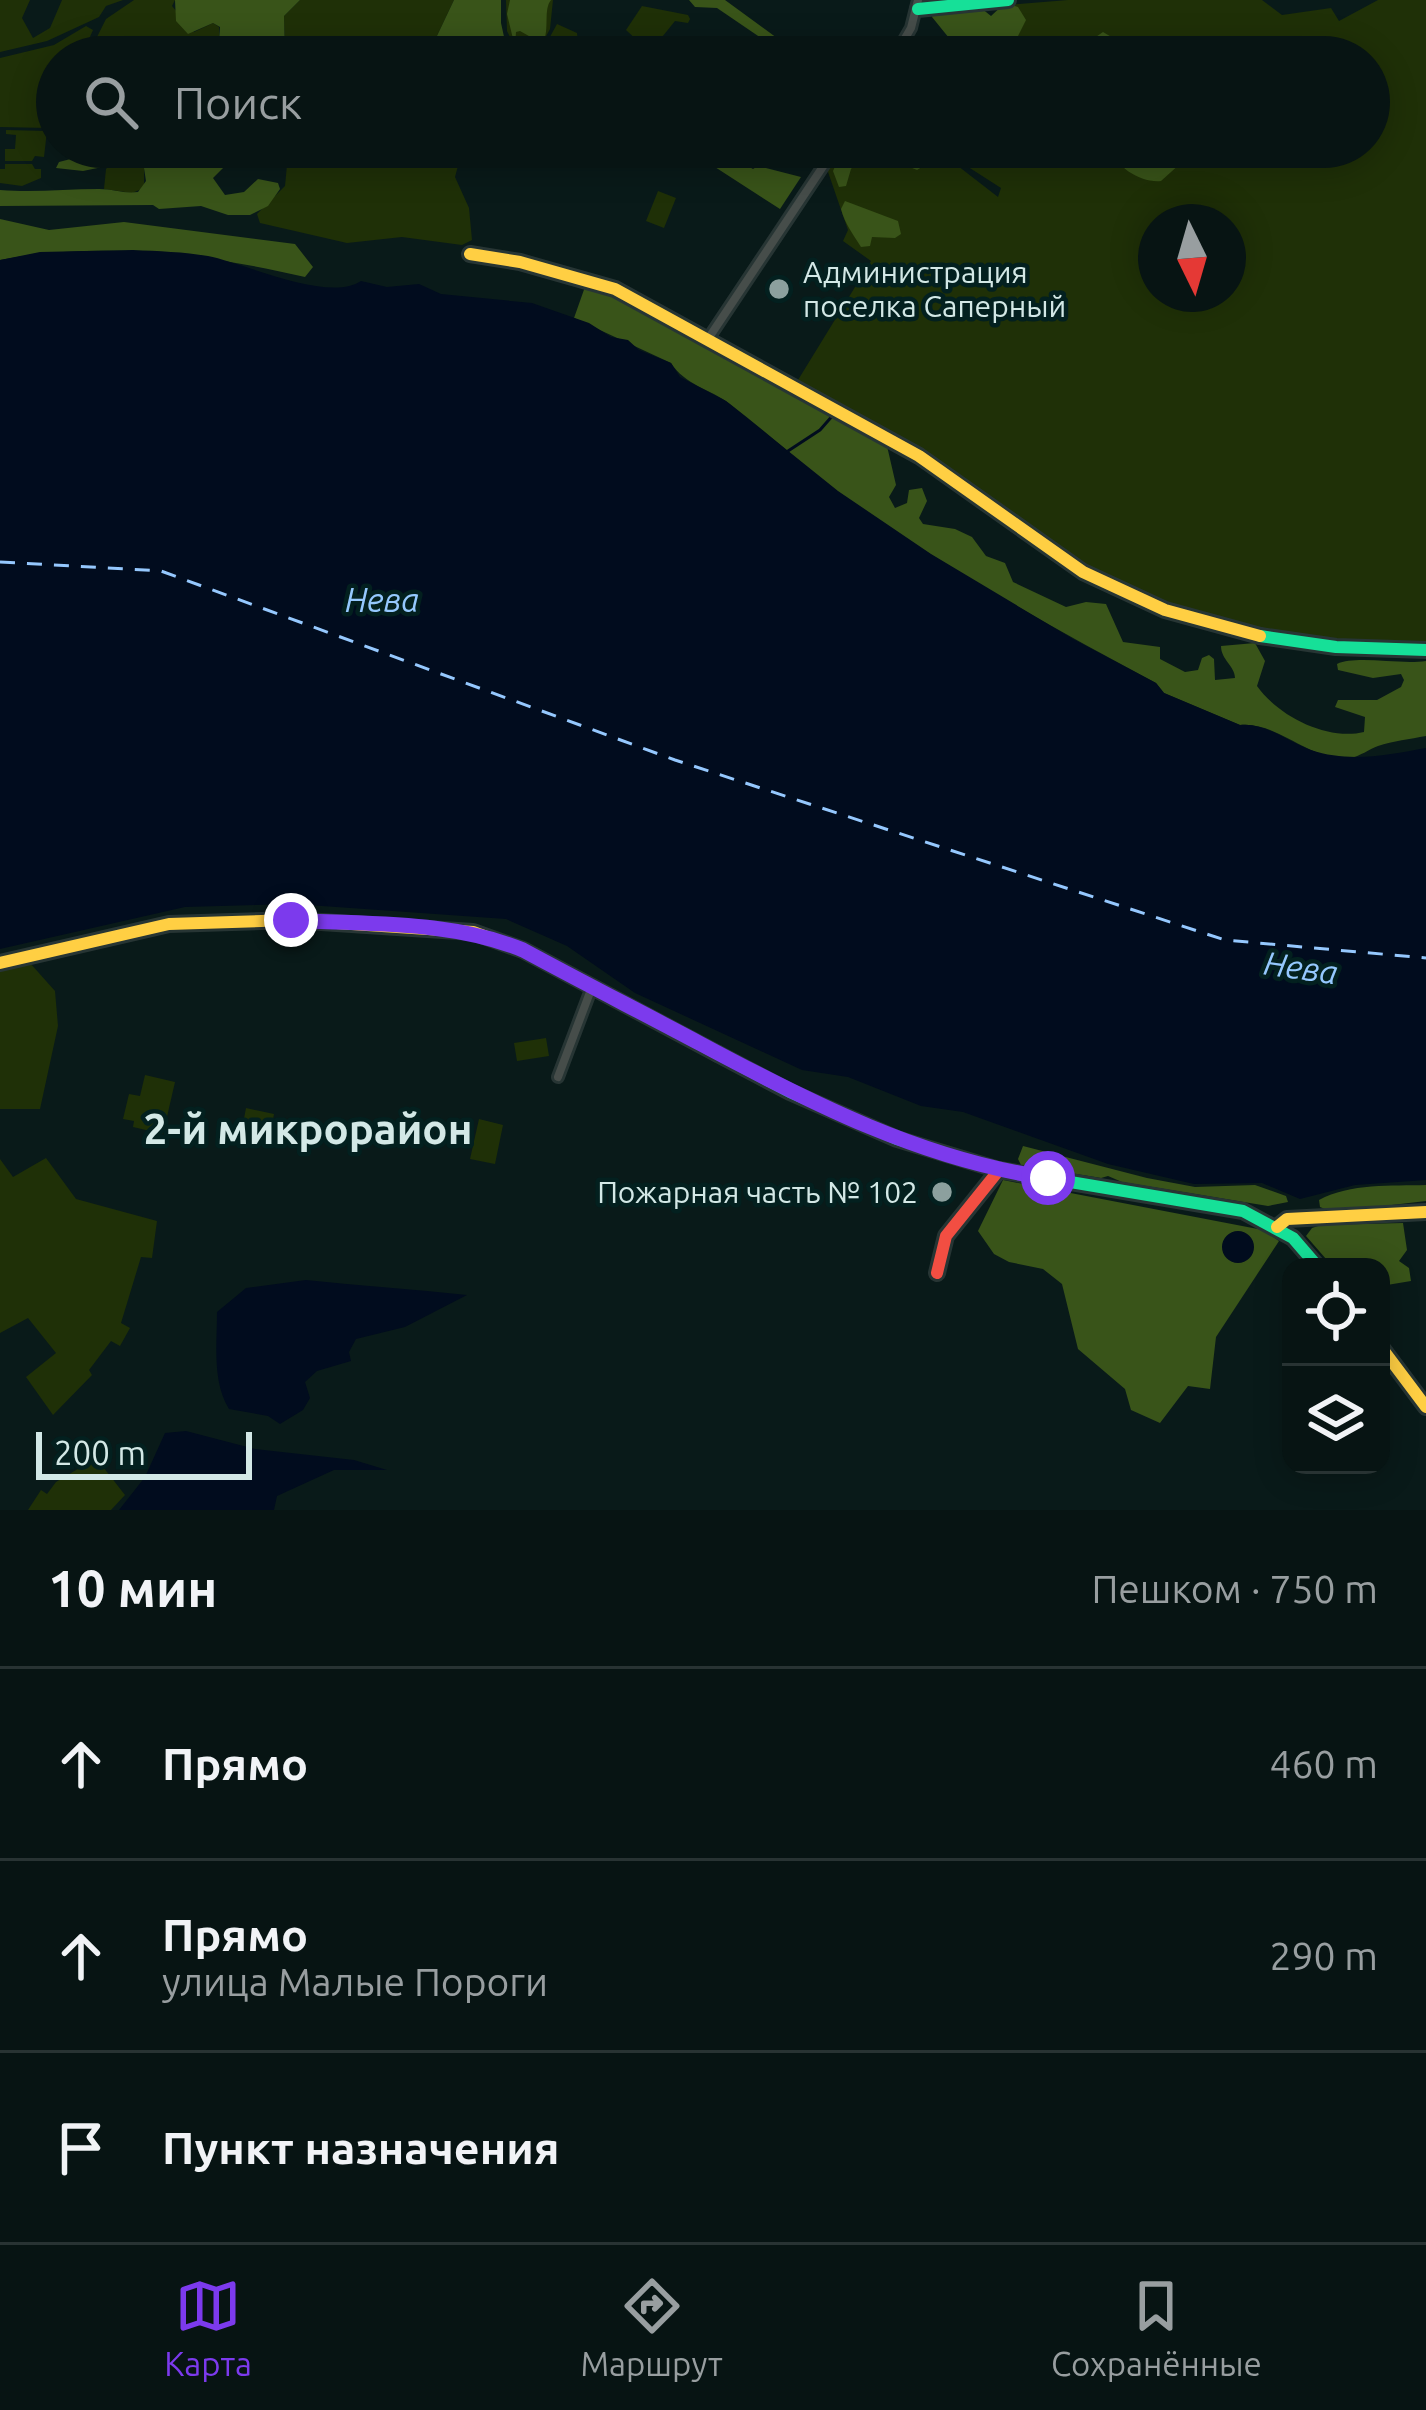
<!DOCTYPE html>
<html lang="ru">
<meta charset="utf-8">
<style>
body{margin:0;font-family:Ubuntu,sans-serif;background:#101d1c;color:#f1f3f6}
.controls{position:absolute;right:36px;bottom:36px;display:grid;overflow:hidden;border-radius:24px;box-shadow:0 6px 30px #0003}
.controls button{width:108px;height:108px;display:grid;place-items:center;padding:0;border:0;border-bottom:3px solid #283333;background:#071413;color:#f1f3f6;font:60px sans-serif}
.compass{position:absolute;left:1138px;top:204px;width:108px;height:108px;border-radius:50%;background:#071413;box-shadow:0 6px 30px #0003;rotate:175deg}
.scale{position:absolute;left:36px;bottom:30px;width:216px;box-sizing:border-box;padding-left:12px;border:6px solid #d3e8e6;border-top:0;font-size:33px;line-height:42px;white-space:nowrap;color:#d3e8e6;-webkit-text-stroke:9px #03201f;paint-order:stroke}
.stop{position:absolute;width:36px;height:36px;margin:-27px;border:9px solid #7c3aed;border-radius:50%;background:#fff}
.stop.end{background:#7c3aed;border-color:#fff;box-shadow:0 3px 12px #0008}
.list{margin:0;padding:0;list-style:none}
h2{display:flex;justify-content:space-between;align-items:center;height:156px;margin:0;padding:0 48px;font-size:51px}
h2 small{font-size:39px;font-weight:400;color:#989ea0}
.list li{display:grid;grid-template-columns:78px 1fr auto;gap:36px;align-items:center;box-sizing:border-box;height:192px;padding:0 48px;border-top:3px solid #283333}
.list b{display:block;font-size:45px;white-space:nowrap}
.list p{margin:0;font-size:39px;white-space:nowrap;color:#989ea0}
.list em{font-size:39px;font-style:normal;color:#989ea0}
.icon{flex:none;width:66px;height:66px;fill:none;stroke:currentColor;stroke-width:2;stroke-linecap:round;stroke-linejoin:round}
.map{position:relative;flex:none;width:1426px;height:1510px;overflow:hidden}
.search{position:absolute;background:#071413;box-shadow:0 6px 30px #0003;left:36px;right:36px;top:36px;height:132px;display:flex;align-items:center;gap:30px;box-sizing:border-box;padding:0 42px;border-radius:66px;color:#989ea0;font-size:45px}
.sheet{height:732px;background:#071413}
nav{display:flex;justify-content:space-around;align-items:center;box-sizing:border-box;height:168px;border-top:3px solid #283333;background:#071413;font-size:33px;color:#989ea0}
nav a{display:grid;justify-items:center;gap:6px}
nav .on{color:#7c3aed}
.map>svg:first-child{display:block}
.green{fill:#1f3007;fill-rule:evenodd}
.forest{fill:#395419}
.water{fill:#010c1e}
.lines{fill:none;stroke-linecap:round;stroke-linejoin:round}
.stream{stroke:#010c1e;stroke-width:3}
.ferry{stroke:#95c8fe;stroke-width:3;stroke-dasharray:15 12;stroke-linecap:butt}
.street-casing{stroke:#273534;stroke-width:14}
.fast-casing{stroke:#273534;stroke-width:18}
.slow-casing{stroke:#273534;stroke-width:18}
.jam-casing{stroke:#273534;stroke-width:18}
.street{stroke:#464d4a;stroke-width:8}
.fast{stroke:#16e098;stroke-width:12}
.slow{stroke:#ffcf43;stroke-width:12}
.jam{stroke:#f24e42;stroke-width:12}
.route{stroke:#7c3aed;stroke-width:15}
.poi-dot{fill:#8ca09e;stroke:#03201f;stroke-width:4.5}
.labels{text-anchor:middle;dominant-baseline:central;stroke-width:9;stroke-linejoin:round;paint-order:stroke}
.poi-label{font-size:30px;fill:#d3e8e6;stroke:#03201f;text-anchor:start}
.water-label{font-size:33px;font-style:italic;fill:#95c8fe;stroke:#03201f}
.district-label{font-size:42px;font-weight:bold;fill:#d3e8e6;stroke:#03201f}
</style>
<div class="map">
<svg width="1426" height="1510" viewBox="0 0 1426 1510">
<rect width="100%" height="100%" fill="#091a19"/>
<path class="green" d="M0 0H30L22 18 33 38 50 28 62 0H123L106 6 99 17 47 41 0 52Z
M134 0H175L172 6 194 32 213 23 219 27V41C205 44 196 51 183 56 165 63 123 60 107 50L112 39 87 57 106 19Z
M300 0H454L427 57H285L284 16Z
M506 0H553L550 29 535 57H520L507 31Z
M1068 0H1262L1282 15 1331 8 1339 21 1378 0H1426V645C1333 643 1243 637 1156 603 1093 578 1039 536 984 498 923 457 861 418 798 380L871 261 843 241 848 230 827 169 841 147H918L958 166 998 197 1001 188 962 163 985 147H1369V57H974L1007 5ZM1156 222H1228V294H1156Z
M642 6 688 15 690 19 688 23 675 21 650 52 626 30Z
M557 24 577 33 579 52 539 57Z
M86 26 93 30 81 57H57V109L48 128 0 127V58L54 45Z
M6 130 47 131 44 157 35 156 32 161H5V149H15L16 135 6 134Z
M279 147H463L455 177 469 208 472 240 462 245 402 237 347 243 260 223 257 214 285 186 287 165Z
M5 164H32L35 169H41V178L22 186 0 183V169H5Z
M110 165 144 168V188L132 193 104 189 106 169Z
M658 191 676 198 664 228 646 221Z
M30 963 55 991 58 1026 40 1109H0V971Z
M546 1038 549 1056 517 1061 514 1043Z
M145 1075 175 1082 163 1134 133 1127 134 1121 123 1119 129 1094 140 1096Z
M246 1108 274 1114 270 1135 242 1129Z
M479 1119 503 1125 495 1164 470 1159Z
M46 1158 76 1199 157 1221 152 1258 141 1257 121 1323 130 1328 120 1346 111 1341 89 1370 92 1375 53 1415 26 1377 56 1353 28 1318 0 1333V1159L13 1177Z
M96 1458 125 1495 111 1510H28L41 1490 47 1494 56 1482Z"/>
<path class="forest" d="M175 0H300L284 16 285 57H181L199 45 219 41 220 27 213 23 188 34 176 21Z
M454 0H501V23L508 55 427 57Z
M510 0H551C543 10 550 28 543 44L520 31 516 32 515 47 507 14Z
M689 0H725L803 57H789L717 8 695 7Z
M1005 3 1018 7 1026 20 1017 38 1020 43 1040 51 1043 57H947L949 38 932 17 933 10 981 8 991 16Z
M1103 32 1130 48 1137 57H1067Z
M135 147H229L227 164 213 178 225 195 244 192 258 179 278 183 280 189 268 206 250 215H228L201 206 159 209 153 205 0 206V190C34 193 65 189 99 189 113 189 124 194 138 192L146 181 144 168 117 164 83 171 56 168 59 162 86 155 131 157Z
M684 147H714L753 169 758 166 801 177 780 209Z
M850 147H907L925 165 917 170 866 149 851 169 846 186 839 187 833 171 840 155Z
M1112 147H1148L1146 155 1155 166 1162 165 1169 154 1183 156 1181 163 1161 181C1141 183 1114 167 1112 147Z
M845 201 898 221 901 234 895 238 872 237 870 246 861 247C853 234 845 224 841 209Z
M0 219 49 230 124 222 295 244 313 267 305 277C208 254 99 241 0 260Z
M586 284 614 292 617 299 674 325 887 446 896 485 889 497 895 508 907 503 909 490 922 488 927 501 919 518 923 524 955 529 972 537 986 556 1005 563 1013 582 1066 607 1086 602 1106 604 1123 642 1160 647V659L1185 672 1198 670 1202 658 1209 655 1214 659 1215 680 1235 678C1235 666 1221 660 1221 646L1255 643 1265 661 1257 686C1278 716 1327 741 1364 732L1365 717 1335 707 1338 700H1377L1401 687 1404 680 1401 674 1373 678 1338 670 1337 664C1357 655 1399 665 1426 661V736C1410 739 1393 741 1378 746 1370 749 1360 756 1351 758 1311 763 1278 721 1240 725L1164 693 1156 683C1047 625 938 564 838 492 801 464 767 432 730 404 710 389 685 385 671 363L574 318Z
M1023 1146 1147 1178 1195 1187 1255 1185 1286 1196 1288 1202 1268 1206 1122 1182 1108 1176 1101 1178 1021 1165 1018 1159Z
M1003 1180 1263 1230 1279 1241 1216 1337 1210 1389 1188 1386 1160 1423 1131 1410 1125 1389 1078 1349 1062 1284 1043 1269 1009 1262 994 1254 978 1231Z
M1426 1185V1201L1332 1212 1320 1207 1319 1200C1350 1183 1392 1186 1426 1185Z
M1403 1223 1407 1250 1399 1261 1409 1268 1411 1281 1381 1286V1267H1333L1306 1236 1312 1228 1321 1225Z"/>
<path class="water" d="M133 250C158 251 184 252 208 256 244 263 329 303 361 281L387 287 419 284 441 294 532 303 589 323 611 337 628 340 639 350 671 363 680 377 726 401 838 491 931 554 1073 639 1156 683 1164 693 1240 725C1265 722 1288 742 1311 750 1349 763 1388 755 1426 748V1180L1355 1185 1300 1199 1262 1183 1194 1184 1108 1164 963 1112 921 1106 848 1077 802 1070 635 993 567 946 506 919 294 904 185 907 0 949V260L40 252Z
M1222 1247a16 16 0 1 1 32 0a16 16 0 1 1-32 0Z
M306 1280C360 1286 414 1289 467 1295L405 1327 356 1339 349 1352 351 1361 317 1371 305 1382 310 1398 303 1410 280 1424 268 1416 229 1409C212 1381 217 1344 217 1312L246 1288Z
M186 1431 255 1449 354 1460 387 1470H334L277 1496 274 1510H119L145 1477 165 1433Z"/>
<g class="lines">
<path class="stream" d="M788 451 820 430 834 414"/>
<path class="ferry" d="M0 562 161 571 675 760 1225 940 1426 958"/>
<g class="street-casing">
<path id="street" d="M894 57 911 28 918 0
M708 339 836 147
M558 1077 592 987"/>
</g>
<g class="fast-casing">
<path id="fast" d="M918 9 1008 0
M1260 636 1336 647 1426 650
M718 1054 790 1092 897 1139 999 1170 1243 1211 1293 1238 1318 1267"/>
</g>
<g class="slow-casing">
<path id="slow" d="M470 254 520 262 615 289 919 456 1083 572 1165 610 1260 636
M0 963 169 924 291 920 473 932 523 950 718 1054
M1277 1227 1287 1219 1426 1212
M1381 1347 1426 1407"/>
</g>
<g class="jam-casing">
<path id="jam" d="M937 1273 946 1236 999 1170"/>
</g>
<use href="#street" class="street"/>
<use href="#fast" class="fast"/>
<use href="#slow" class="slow"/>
<use href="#jam" class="jam"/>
</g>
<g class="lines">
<path class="route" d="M291 920C369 925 450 920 523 950 582 982 641 1012 701 1044 811 1103 923 1160 1048 1178"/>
</g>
<g class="poi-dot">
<circle cx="779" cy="289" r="12"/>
<circle cx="942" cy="1192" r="12"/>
</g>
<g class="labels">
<g class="poi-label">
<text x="803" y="272">Администрация<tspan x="803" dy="34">поселка Саперный</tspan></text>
<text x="918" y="1192" text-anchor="end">Пожарная часть № 102</text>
</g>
<g class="water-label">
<text x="382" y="599">Нева</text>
<text transform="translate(1301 967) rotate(8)">Нева</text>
</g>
<g class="district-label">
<text x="308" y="1128">2-й микрорайон</text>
</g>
</g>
</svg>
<div class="controls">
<button><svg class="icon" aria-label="locate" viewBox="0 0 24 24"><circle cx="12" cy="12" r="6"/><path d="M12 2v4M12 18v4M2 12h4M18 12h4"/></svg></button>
<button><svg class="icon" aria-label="layers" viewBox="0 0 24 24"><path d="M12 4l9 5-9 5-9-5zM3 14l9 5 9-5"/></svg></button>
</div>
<svg class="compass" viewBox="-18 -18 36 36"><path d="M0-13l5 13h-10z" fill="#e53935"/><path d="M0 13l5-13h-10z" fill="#989ea0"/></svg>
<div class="scale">200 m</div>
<div class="stop" style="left:1048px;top:1178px"></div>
<div class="stop end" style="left:291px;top:920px"></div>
<div class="search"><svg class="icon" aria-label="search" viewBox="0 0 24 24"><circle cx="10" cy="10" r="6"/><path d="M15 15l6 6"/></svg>Поиск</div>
</div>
<section class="sheet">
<h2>10 мин<small>Пешком · 750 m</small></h2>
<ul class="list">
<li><svg class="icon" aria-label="ahead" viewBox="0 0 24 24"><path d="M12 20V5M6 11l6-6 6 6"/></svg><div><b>Прямо</b></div><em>460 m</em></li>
<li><svg class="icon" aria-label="ahead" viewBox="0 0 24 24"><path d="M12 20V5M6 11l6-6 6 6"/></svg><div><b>Прямо</b><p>улица Малые Пороги</p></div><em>290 m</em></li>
<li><svg class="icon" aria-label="arrive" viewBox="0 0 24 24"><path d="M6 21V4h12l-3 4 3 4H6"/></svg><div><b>Пункт назначения</b></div></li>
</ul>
</section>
<nav>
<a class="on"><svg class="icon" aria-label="map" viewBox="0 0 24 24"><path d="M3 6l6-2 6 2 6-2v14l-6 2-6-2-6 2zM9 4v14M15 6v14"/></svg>Карта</a>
<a><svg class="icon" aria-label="directions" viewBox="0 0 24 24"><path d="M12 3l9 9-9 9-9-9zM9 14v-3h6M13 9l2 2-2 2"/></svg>Маршрут</a>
<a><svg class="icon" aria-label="saved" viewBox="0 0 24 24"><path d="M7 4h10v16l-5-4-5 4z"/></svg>Сохранённые</a>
</nav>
